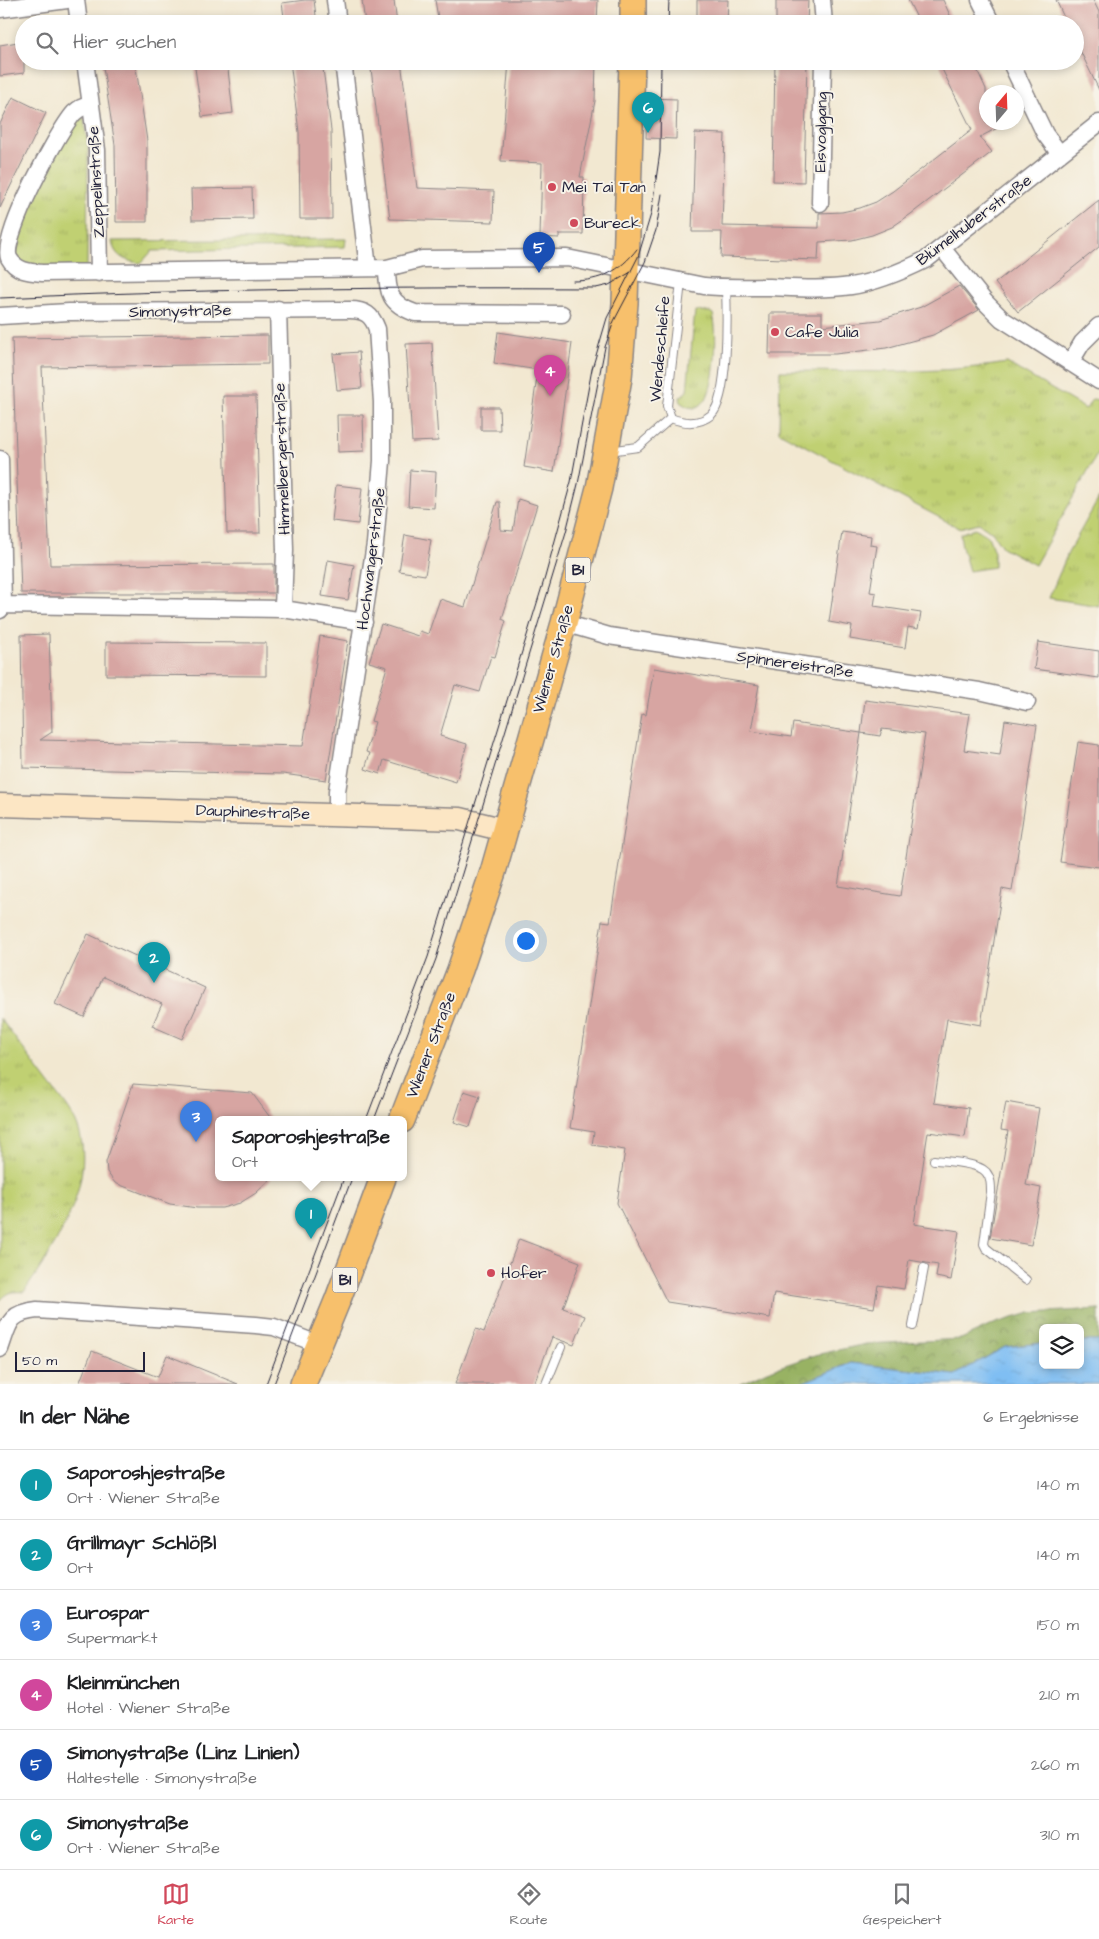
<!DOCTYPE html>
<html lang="de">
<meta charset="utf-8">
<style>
body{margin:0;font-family:"Architects Daughter",sans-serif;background:#f2f2f2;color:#202124}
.controls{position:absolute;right:15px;bottom:15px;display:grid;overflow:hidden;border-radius:8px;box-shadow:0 2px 8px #0003}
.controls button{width:45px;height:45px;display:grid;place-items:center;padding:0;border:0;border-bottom:1px solid #e0e0e0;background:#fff;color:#202124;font:25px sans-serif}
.compass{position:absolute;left:979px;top:85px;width:45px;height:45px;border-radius:50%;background:#fff;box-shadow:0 2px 8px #0003;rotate:19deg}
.scale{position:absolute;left:15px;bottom:12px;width:130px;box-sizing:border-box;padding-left:5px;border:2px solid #22223b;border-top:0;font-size:14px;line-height:18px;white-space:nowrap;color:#22223b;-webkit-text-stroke:4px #f7f3e8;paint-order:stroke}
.you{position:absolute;left:525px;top:940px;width:18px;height:18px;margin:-12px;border:4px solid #fff;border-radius:50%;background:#1a73e8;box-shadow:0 0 0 8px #1a73e833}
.badge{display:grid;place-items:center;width:32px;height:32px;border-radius:50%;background:#d1495b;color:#fff;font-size:16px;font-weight:700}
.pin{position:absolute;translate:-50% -41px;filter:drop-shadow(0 1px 2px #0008)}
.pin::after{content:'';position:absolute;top:26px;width:18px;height:15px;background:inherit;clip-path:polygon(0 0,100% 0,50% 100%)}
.popup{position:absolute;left:215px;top:1116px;width:192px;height:65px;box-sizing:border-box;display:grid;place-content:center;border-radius:8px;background:#fff;filter:drop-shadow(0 1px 4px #0005);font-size:16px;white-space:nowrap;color:#757577}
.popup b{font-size:19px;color:#202124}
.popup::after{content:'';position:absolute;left:50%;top:100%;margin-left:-10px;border:10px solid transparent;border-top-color:#fff}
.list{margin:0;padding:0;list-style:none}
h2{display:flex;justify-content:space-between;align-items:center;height:65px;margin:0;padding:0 20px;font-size:21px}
h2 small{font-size:16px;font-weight:400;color:#757577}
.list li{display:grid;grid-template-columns:32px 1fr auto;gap:15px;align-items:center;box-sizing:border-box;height:70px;padding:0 20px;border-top:1px solid #e0e0e0}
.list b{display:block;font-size:19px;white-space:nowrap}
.list p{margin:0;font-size:16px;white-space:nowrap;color:#757577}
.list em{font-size:16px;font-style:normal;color:#757577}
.icon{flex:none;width:28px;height:28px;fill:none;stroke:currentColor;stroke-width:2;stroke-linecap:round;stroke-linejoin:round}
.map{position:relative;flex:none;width:1099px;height:1384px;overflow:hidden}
.search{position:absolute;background:#fff;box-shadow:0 2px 8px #0003;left:15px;right:15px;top:15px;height:55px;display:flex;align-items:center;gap:12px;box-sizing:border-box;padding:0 18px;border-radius:28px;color:#757577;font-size:19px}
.sheet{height:485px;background:#fff}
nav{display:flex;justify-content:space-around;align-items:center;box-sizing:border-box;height:70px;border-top:1px solid #e0e0e0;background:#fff;font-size:14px;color:#757577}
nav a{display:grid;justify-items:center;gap:2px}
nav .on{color:#d1495b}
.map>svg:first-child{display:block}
.grass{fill:url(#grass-tufts);stroke:#717956}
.forest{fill:url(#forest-crowns);stroke:#5d6a50}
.water{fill:url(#water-ripples);stroke:#507097}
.building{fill:#d7a5a2;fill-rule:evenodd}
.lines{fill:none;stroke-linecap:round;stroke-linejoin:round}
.lane-casing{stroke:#8a8586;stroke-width:10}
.street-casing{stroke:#8a8586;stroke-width:19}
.secondary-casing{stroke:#8a8586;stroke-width:25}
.primary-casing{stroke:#8a8586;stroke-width:28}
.lane{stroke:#fff;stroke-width:8}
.street{stroke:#fff;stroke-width:16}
.secondary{stroke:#fce6c4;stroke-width:22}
.primary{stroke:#f7c06c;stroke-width:25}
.tram{stroke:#22223b;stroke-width:1}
.poi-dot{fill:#d1495b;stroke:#f7f3e8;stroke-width:2}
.labels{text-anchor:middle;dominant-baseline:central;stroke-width:4;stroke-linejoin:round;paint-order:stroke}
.shield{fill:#f7f3e8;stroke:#62616f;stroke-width:1}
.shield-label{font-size:15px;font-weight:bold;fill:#22223b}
.street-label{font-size:16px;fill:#22223b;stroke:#f7f3e8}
.poi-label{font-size:16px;fill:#22223b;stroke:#f7f3e8;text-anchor:start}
</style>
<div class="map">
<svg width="1099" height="1384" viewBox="0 0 1099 1384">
<defs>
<pattern id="grass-tufts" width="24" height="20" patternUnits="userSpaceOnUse" patternTransform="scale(1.25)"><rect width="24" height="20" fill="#c0d072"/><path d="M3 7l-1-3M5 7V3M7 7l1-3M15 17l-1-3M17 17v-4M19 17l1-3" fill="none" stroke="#a5b264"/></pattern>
<pattern id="forest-crowns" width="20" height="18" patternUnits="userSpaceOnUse" patternTransform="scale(1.25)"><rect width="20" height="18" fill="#98b264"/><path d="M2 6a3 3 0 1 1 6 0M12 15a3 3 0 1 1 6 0" fill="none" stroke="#7c9054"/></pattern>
<pattern id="water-ripples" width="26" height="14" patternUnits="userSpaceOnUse" patternTransform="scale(1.25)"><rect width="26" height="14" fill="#7fbef3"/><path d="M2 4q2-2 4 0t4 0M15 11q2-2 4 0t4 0" fill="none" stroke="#6da3d1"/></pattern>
</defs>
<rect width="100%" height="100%" fill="#f7f3e8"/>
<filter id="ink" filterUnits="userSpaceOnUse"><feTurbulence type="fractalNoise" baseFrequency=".02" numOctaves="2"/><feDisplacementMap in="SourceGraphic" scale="10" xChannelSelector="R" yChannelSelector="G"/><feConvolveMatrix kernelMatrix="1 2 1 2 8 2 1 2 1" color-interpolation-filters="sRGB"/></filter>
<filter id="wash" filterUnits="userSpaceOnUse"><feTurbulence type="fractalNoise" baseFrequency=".0096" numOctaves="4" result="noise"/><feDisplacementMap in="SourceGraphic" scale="20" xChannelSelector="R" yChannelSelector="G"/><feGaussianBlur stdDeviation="1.12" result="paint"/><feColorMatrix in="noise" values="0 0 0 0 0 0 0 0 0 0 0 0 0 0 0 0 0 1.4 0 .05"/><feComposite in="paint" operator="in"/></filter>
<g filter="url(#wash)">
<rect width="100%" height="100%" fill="#f2e8d1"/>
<path class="grass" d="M80 116 84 117 88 149 87 267H28L15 257 17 232 56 155Z
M346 239 345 247 152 251 141 263C127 262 114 257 112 241Z
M695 311 710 312 713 314C718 333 716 381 706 399 703 404 699 406 694 408L688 407 681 403 680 397 687 391Z
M1007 363 1086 409 1092 399 1099 400V451L1035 565 1002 547 992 532 979 523 959 528 779 432 780 371C855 371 933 375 1007 363Z
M1099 498V606L1049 598 1068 553Z
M975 528 988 536 994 552V567L969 571 962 547 960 534Z
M0 1018C16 1039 32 1061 48 1082 57 1094 68 1106 75 1120 101 1176 56 1246 24 1292 12 1291 8 1292 0 1301Z"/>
<path class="forest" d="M1099 1309V1341H1080V1328H1043V1343L1005 1347 955 1375 851 1363 799 1384H739L767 1371 815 1355 866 1344 961 1339 996 1323 1030 1313Z"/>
<path class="water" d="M1080 1341H1099V1384H799L851 1363 955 1375 1005 1347 1043 1343V1365H1080Z"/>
<g id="blocks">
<path class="building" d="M305 0H314L317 24H285L282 3Z
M362 0H394L397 24H365Z
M435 0H598L597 24H512L513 20 481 24H439Z
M697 0H728L727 24H697Z
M776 0H808L807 24H776Z
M908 0H943L954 24H920Z
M1056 0H1093L1099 12V90L1075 40V24H1067Z
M24 41V73L0 76V45Z
M102 61H135L147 141V222H116L115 145Z
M194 61H227L233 113 202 117Z
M290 61H322L331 130 332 219H300L299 132Z
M370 61H401L417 188 494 191 493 222 390 219Z
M509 61H596L595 101 580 177H584L583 234H559V238L540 237 542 163 501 161Z
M775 61H807L804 182 773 181Z
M938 61H973L986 89V122H1009L980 137 992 152 911 214 892 227 872 235 852 240 819 242 818 260 721 257 722 232H692L695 133 725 134 722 226 819 228V213L842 212 860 208 876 202 893 191 972 130Z
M13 97 46 113 0 208V124Z
M647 98 677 99 676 139 646 138Z
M252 188 253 219 192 220 191 189Z
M1099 200V247L1018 312 995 283Z
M959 286 979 310 933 335 886 348 835 354H769L770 313H822V326L880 320 921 307Z
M498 332 572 343 554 472 524 467 538 370 494 363Z
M268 335V364L42 367 50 565 274 564V593H21L12 338Z
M432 343 438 441 412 442 406 344Z
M359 352 362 388 337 390 333 354Z
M223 396H256L260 533H227Z
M481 407H499L500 430H481Z
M337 415H363L364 451 338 452Z
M410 470 436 472 434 508 408 506Z
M336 485 362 488 358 524 332 521Z
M518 499 537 505 502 619 506 621 495 657 491 656 480 692 455 685 440 736 467 744 456 782 384 760 380 774 365 769 370 753 366 752 375 722 371 721 387 667 369 662 381 624 418 636 420 631 428 634 440 599 465 607 497 502H500L501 530 513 531Z
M842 532 871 536 870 545 877 546 870 592 876 593 874 606 921 613 918 629 908 627 905 648 850 639 852 626 829 622Z
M405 535 431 540 425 575 399 571Z
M328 560 354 565 348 600 322 596Z
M49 634 52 732 40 740 303 746 320 636 348 641 326 780 283 774 23 768 21 635Z
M106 642 266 643V676L106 675Z
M1038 642 1099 651V678L1034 669Z
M654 668 759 685 751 731 791 737 793 723 861 733 865 700 970 714 964 750 1000 755 1005 720 1037 725 1012 891 1002 889 981 1025 947 1019 934 1103 969 1108 965 1137 928 1132 914 1224 959 1231 951 1280 936 1277 938 1265 909 1260 904 1289 878 1285 874 1308 774 1293 770 1318 667 1302 617 1203 625 1150 592 1145 594 1132 570 1128 602 921 610 922 642 714 646 715ZM882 729 925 734 900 896 838 886 861 733 880 736Z
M1078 742 1099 745V867L1060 862Z
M88 934 205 988 182 1039 152 1026 162 1004 103 977 84 1017 55 1004Z
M133 1084 252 1093 272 1120H218V1178H272L256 1193 240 1203 222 1208H197L170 1204 115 1183 107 1172 106 1162Z
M464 1091 480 1096 470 1127 454 1122Z
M1006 1102 1039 1108 1026 1185 1041 1188 1031 1245 990 1238 1008 1131 1001 1130Z
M519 1239 580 1262 563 1308 585 1316 574 1345 552 1337 534 1384H455L476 1329 484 1332Z
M92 1351 158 1377 167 1355 238 1384H79Z"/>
</g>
</g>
<g filter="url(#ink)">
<use href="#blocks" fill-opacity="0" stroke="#8a8586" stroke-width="1"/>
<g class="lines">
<g class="lane-casing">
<path id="lane" d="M671 418C683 423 699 425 711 415 729 399 727 313 726 288
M671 418 667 406 681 282
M609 451 638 447 671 418
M934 1160C947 1161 978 1163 986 1172 991 1178 991 1185 991 1192L984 1244 986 1248 1026 1280
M913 1326 924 1268
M546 1384 561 1347"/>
</g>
<g class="street-casing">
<path id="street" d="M76 0 79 24
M335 0 338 24
M822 0 824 24
M980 0 992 24
M0 9 67 0
M85 61 97 150 99 273
M343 61 368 268
M1010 61 1045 134 1060 154
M91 105C84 106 79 108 74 113 58 131 0 238 9 258 16 271 29 272 42 273L387 268 422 259 567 258 704 286C726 288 748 287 770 287 796 288 824 290 851 286 878 282 903 271 927 259L1099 123
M820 203 823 61
M942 248 985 302 1002 319 1099 381
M387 268C387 293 390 304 415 313L562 314
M278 309 285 550 283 609
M0 316 69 312 350 310C365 310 372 315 377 329L382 402V461L375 544 337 791V815
M1070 363 1082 343 1099 326
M0 459 3 605 0 610
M3 605 283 609 364 622
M564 623 609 636 979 691 1027 702
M0 1349C9 1324 8 1313 37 1310L256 1325 274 1327 320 1345"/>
</g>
<g class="secondary-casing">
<path id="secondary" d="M0 805 460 819 505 830"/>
</g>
<g class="primary-casing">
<path id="primary" d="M633 24V0
M402 1120 460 970 493 872 564 623 599 488 619 378 625 303 632 61
M303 1384 338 1299 383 1178"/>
</g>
<use href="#lane" class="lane"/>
<use href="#street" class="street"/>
<use href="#secondary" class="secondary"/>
<use href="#primary" class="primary"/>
<path class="tram" d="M668 24 669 0
M573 281C601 281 620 271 637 249
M0 298C198 289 397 287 596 288L609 285 631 272
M366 1120 428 957 545 577 571 482 592 369 607 318 638 257 651 214 660 152 661 61
M374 1120 436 959 566 532 578 484 605 347 614 321 645 262 656 230 662 194
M266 1384 344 1178
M274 1384 352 1178"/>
</g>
</g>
<g class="poi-dot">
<circle cx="552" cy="187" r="5"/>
<circle cx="574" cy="223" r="5"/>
<circle cx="775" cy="332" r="5"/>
<circle cx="491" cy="1273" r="5"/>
</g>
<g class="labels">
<g class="shield">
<rect x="565.5" y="557.5" width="25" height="25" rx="4"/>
<rect x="332.5" y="1267.5" width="25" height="25" rx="4"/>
</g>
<g class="shield-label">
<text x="578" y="570">B1</text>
<text x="345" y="1280">B1</text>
</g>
<g class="street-label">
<text transform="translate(821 132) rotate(-89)">Eisvoglgang</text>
<text transform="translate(96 182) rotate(-93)">Zeppelinstraße</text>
<text transform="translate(974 220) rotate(-37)">Blümelhuberstraße</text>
<text transform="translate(180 311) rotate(-1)">Simonystraße</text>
<text transform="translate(660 349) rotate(-85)">Wendeschleife</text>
<text transform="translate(282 459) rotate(-92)">Himmelbergerstraße</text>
<text transform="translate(371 559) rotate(-83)">Hochwangerstraße</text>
<text transform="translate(553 659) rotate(-74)">Wiener Straße</text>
<text transform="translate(795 664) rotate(8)">Spinnereistraße</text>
<text transform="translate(253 812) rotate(2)">Dauphinestraße</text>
<text transform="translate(431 1045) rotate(-69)">Wiener Straße</text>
</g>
<g class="poi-label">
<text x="562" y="187">Mei Tai Tan</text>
<text x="584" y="223">Bureck</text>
<text x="785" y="332">Cafe Julia</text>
<text x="501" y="1273">Hofer</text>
</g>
</g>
</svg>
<div class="controls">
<button><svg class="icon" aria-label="layers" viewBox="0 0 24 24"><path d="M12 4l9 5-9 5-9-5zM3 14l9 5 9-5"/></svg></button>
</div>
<svg class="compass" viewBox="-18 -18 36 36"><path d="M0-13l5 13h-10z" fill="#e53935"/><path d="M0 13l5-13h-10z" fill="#757577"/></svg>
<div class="scale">50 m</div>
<div class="you"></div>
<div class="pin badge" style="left:311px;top:1239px;background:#0f9aa8">1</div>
<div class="popup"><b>Saporoshjestraße</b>Ort</div>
<div class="pin badge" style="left:154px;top:983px;background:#0f9aa8">2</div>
<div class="pin badge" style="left:196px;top:1142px;background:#3f7fe0">3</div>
<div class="pin badge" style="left:550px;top:396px;background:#d1479c">4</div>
<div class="pin badge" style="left:539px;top:273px;background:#1a4fb4">5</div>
<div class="pin badge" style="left:648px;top:133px;background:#0f9aa8">6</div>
<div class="search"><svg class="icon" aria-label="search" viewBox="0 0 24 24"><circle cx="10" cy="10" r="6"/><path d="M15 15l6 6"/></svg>Hier suchen</div>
</div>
<section class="sheet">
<h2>In der Nähe<small>6 Ergebnisse</small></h2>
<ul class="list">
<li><span class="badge" style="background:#0f9aa8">1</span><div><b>Saporoshjestraße</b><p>Ort · Wiener Straße</p></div><em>140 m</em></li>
<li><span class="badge" style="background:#0f9aa8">2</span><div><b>Grillmayr Schlößl</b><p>Ort</p></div><em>140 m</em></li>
<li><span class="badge" style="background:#3f7fe0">3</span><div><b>Eurospar</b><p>Supermarkt</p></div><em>150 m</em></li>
<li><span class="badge" style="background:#d1479c">4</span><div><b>Kleinmünchen</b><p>Hotel · Wiener Straße</p></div><em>210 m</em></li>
<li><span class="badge" style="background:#1a4fb4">5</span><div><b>Simonystraße (Linz Linien)</b><p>Haltestelle · Simonystraße</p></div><em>260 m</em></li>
<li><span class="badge" style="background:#0f9aa8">6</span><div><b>Simonystraße</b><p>Ort · Wiener Straße</p></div><em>310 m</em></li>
</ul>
</section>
<nav>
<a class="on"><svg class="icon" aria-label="map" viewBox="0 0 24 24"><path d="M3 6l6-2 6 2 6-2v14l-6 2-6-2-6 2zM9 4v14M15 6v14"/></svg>Karte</a>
<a><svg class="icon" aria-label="directions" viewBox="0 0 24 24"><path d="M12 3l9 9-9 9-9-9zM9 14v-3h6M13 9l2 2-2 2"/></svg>Route</a>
<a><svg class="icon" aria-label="saved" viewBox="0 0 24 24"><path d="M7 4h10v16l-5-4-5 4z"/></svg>Gespeichert</a>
</nav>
